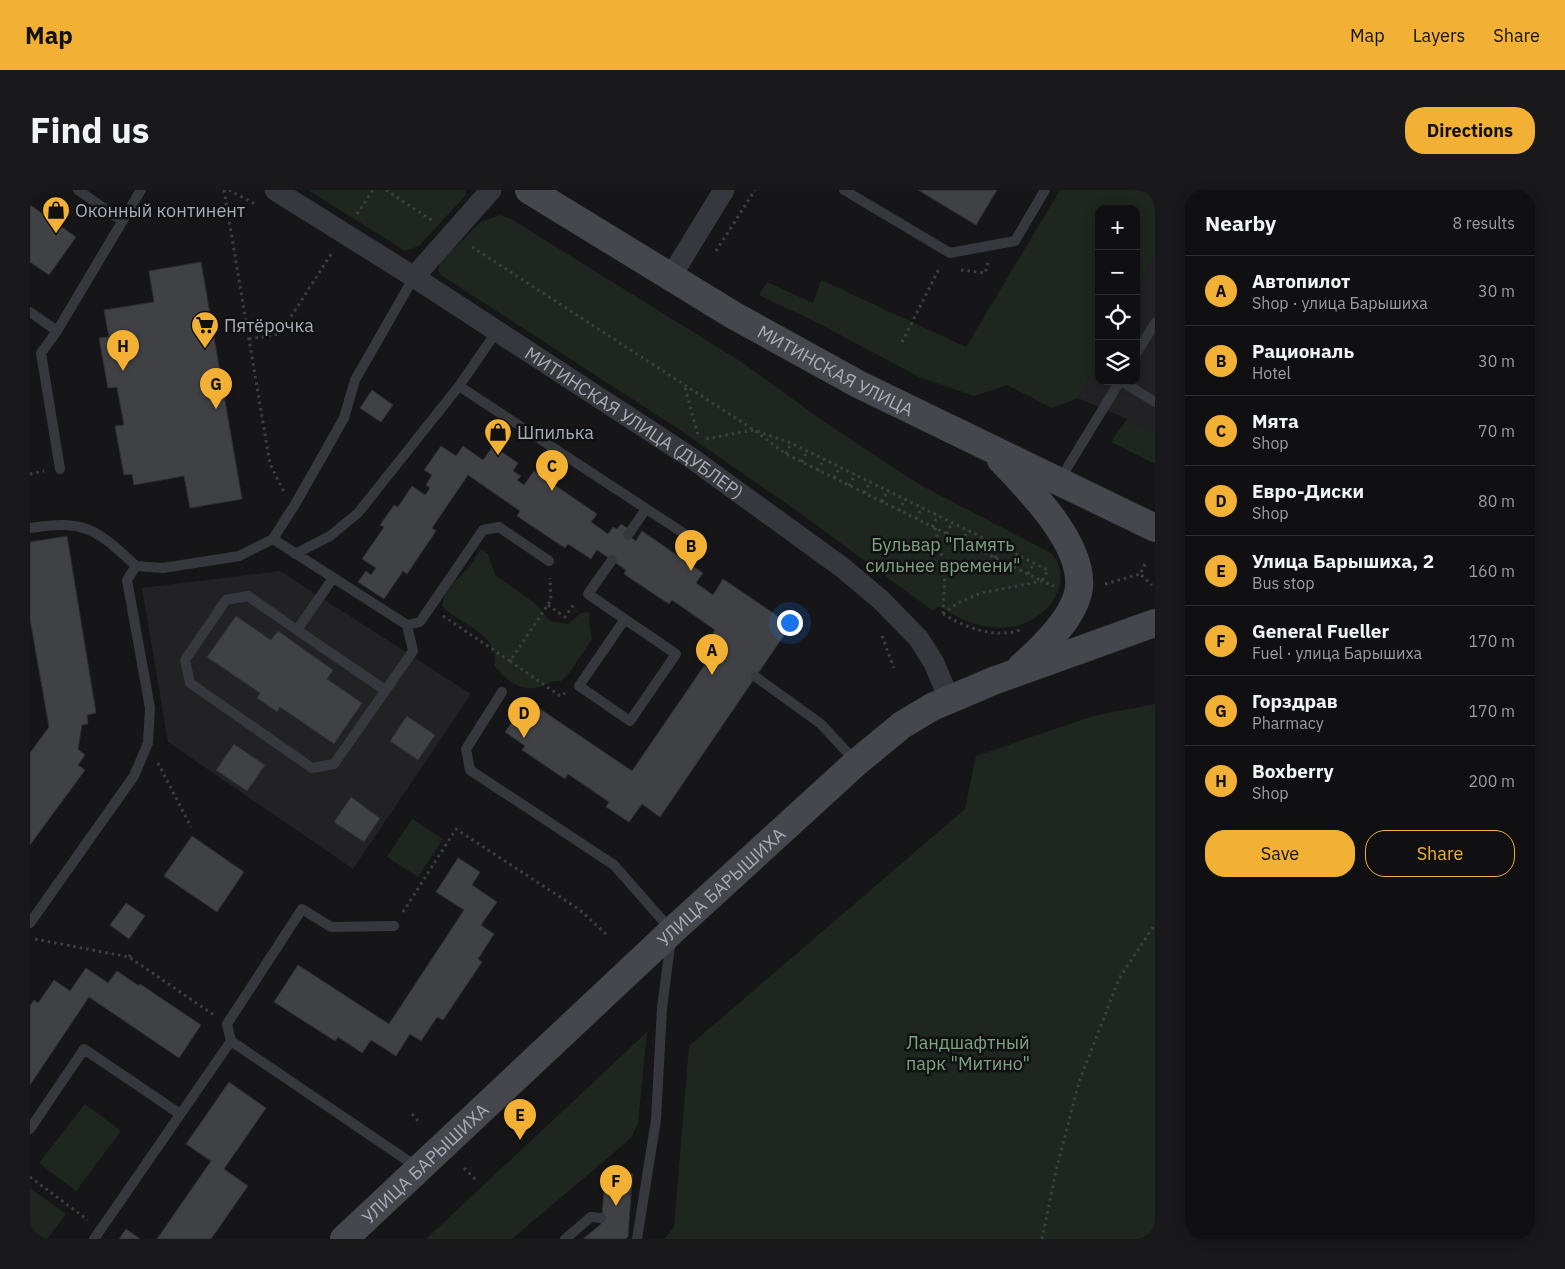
<!DOCTYPE html>
<meta charset="utf-8">
<style>
body{margin:0;font-family:"IBM Plex Sans",sans-serif;background:#19191b;color:#f1f3f6}
.controls{position:absolute;right:15px;top:15px;display:grid;overflow:hidden;border-radius:10px;box-shadow:0 2px 12px #0003}
.controls button{width:45px;height:45px;display:grid;place-items:center;padding:0;border:0;border-bottom:1px solid #303032;background:#101012;color:#f1f3f6;font:25px sans-serif}
.you{position:absolute;left:759px;top:432px;width:18px;height:18px;margin:-12px;border:4px solid #fff;border-radius:50%;background:#1a73e8;box-shadow:0 0 0 8px #1a73e833}
.badge{display:grid;place-items:center;width:32px;height:32px;border-radius:50%;background:#f2b134;color:#111;font-size:16px;font-weight:700}
.pin{position:absolute;translate:-50% -41px;filter:drop-shadow(0 1px 2px #0008)}
.pin::after{content:'';position:absolute;top:26px;width:18px;height:15px;background:inherit;clip-path:polygon(0 0,100% 0,50% 100%)}
.list{margin:0;padding:0;list-style:none}
h2{display:flex;justify-content:space-between;align-items:center;height:65px;margin:0;padding:0 20px;font-size:21px}
h2 small{font-size:16px;font-weight:400;color:#9c9d9f}
.list li{display:grid;grid-template-columns:32px 1fr auto;gap:15px;align-items:center;box-sizing:border-box;height:70px;padding:0 20px;border-top:1px solid #303032}
.list b{display:block;font-size:19px;white-space:nowrap}
.list p{margin:0;font-size:16px;white-space:nowrap;color:#9c9d9f}
.list em{font-size:16px;font-style:normal;color:#9c9d9f}
.actions{display:flex;gap:10px;padding:15px 20px}
.actions a{flex:1;padding:11px 0;border:1px solid #f2b134;border-radius:20px;text-align:center;font-size:18px;color:#f2b134}
.actions .main{background:#f2b134;color:#111}
.icon{flex:none;width:28px;height:28px;fill:none;stroke:currentColor;stroke-width:2;stroke-linecap:round;stroke-linejoin:round}
.map{position:relative;flex:none;width:1125px;height:1049px;overflow:hidden;border-radius:20px}
header{display:flex;align-items:center;gap:30px;box-sizing:border-box;height:70px;padding:0 25px;background:#f2b134;color:#111}
header strong{font-size:24px}
nav{display:flex;gap:28px;margin-inline-start:auto;font-size:18px}
.intro{display:flex;align-items:center;justify-content:space-between;box-sizing:border-box;height:120px;padding:0 30px}
h1{margin:0;font-size:35px}
.button{padding:12px 22px;border-radius:20px;background:#f2b134;color:#111;font-size:18px;font-weight:700}
main{display:flex;gap:30px;padding:0 30px}
aside{flex:1;background:#101012;border-radius:20px;box-shadow:0 2px 12px #0003}
.map>svg:first-child{display:block}
.built{fill:#222225}
.green{fill:#1e261f}
.building{fill:#404145;stroke:#303034}
.lines{fill:none;stroke-linecap:round;stroke-linejoin:round}
.path{stroke:#3d3f44;stroke-width:3;stroke-dasharray:2.5 4;stroke-linecap:butt}
.lane{stroke:#37383d;stroke-width:10}
.street{stroke:#37383d;stroke-width:21}
.secondary{stroke:#45474d;stroke-width:28}
.labels{text-anchor:middle;dominant-baseline:central;stroke-width:5;stroke-linejoin:round;paint-order:stroke}
.poi-label{font-size:18px;fill:#a8adb8;stroke:#111113;text-anchor:start}
.street-label{font-size:18px;fill:#a8adb8;stroke:#111113}
.park-label{font-size:18px;fill:#7fa381;stroke:#111113}
</style>
<header>
<strong>Map</strong>
<nav><a>Map</a><a>Layers</a><a>Share</a></nav>
</header>
<div class="intro"><h1>Find us</h1><a class="button">Directions</a></div>
<main>
<div class="map">
<svg width="1125" height="1049" viewBox="0 0 1125 1049">
<rect width="100%" height="100%" fill="#161618"/>
<path class="built" d="M1125 44V241L1048 208 1069 169V191H1106V99L1125 65Z
M250 381 441 504 323 679 138 552 112 398Z"/>
<path class="green" d="M278 0H435L436 5 389 56 375 61Z
M1030 0H1120L1125 8V65L1106 99V19H1069V169L1048 208 1022 218 977 195 944 206 889 187 786 132 729 105 737 92 783 113 791 90 936 157Z
M470 25 481 29 713 173 796 233 847 267 894 297 1021 363C1046 391 1018 429 986 436 959 442 931 431 909 416L903 421 774 326 650 240 411 85 408 81 410 72 451 32Z
M1097 229 1125 241V274L1081 252Z
M451 359 458 364 465 385 506 414 520 431 538 434 551 423 560 422 559 432 562 449 540 482 531 491C520 490 515 496 504 498 487 500 473 487 464 475 470 443 429 435 412 416 414 399 426 391 437 379 442 374 446 366 451 359Z
M1125 514V1037L1120 1049H634L644 1037 659 856 935 619 946 566 1063 526Z
M382 629 413 649 388 687 357 667Z
M617 842 608 933 601 948 482 1049H396Z
M55 914 91 941 46 1001 9 973Z
M0 998 36 1024 17 1049H14L0 1039Z"/>
<path class="building" d="M888 0H967L946 35Z
M0 15 46 47 19 85 0 72Z
M171 72 212 309 160 318 154 286 104 295 102 284 94 285 85 236 94 235 87 197 78 198 69 148 79 147 74 120 124 112 119 81Z
M342 200 363 215 351 232 330 218Z
M411 256 426 266 433 256 453 270 463 256 488 273 483 281 491 286 487 290 494 295 504 281 567 324 561 332 578 344 583 337 587 339 591 334 599 339 596 344 606 351 612 341 673 383 666 393 683 405 693 389 761 435 630 627 612 614 599 632 576 617 579 612 538 584 535 589 492 560 495 556 475 542 497 510 602 581 687 457 678 451 685 440 642 410 639 414 594 384 596 380 567 360 561 369 538 354 535 358 487 326 490 321 438 285 402 338 406 341 377 384 373 381 354 409 328 392 336 381 341 385 346 378 332 369 354 337 350 335 364 315 368 317 382 296 395 305 400 298 396 295 402 285 394 280Z
M37 346 66 523 57 525 58 534 52 535 48 559 55 565 48 575 55 580 0 655V563L19 537 0 429V352Z
M206 426 241 450 248 441 303 480 297 489 332 513 304 554 250 517 247 522 227 508 230 503 177 467Z
M377 526 405 545 388 570 360 551Z
M204 554 235 575 217 601 186 580Z
M321 607 350 628 334 652 304 632Z
M162 646 214 682 187 722 134 686Z
M428 668 450 682 442 695 467 712 451 735 464 744 448 769 452 772 413 830 407 827 391 851 380 844 366 866 341 850 332 863 308 847 305 851 244 812 268 775 359 834 434 720 406 702Z
M96 713 115 726 99 749 80 735Z
M56 778 78 793 87 781 109 796 110 794 171 835 149 868 59 807 0 895V816L4 810 8 813 24 790 40 801Z
M199 892 236 918 194 979 218 996 181 1049H127L181 971 156 954Z
M578 983 603 984 601 1004 576 1002Z
M574 1002 601 1004 598 1047 595 1049H553L571 1034Z
M96 1039 106 1046 110 1049H89Z"/>
<g class="lines">
<path class="path" d="M194 0 240 274 254 302
M199 0 227 15
M356 0 404 32
M327 24 343 0
M442 57 724 240 756 264 1012 391 1018 380 761 253 724 240 675 249
M686 61 725 0
M931 80 955 83 958 73
M219 149 250 144 303 61
M872 152 910 77
M655 198 668 245
M756 264 761 253
M772 272 777 261
M788 281 794 269
M0 284 14 281
M804 288 810 277
M819 296 825 284
M834 303 840 292
M852 312 858 300
M869 321 875 309
M886 329 892 317
M902 337 908 325
M905 338 915 379 913 423
M917 344 922 332
M932 352 938 340
M948 359 954 348
M965 368 970 356
M1115 374 1110 384 1122 395
M981 376 987 364
M998 384 1004 373
M1075 394 1110 384
M518 415 535 427 544 414
M913 424C934 437 965 449 990 440
M913 424 928 413 951 403 1012 391 1024 396
M413 426 480 471 521 410 520 388
M852 446 864 478
M480 471 530 506 535 503
M128 573 161 637
M373 722 426 639 550 720 578 746
M5 749 99 767 184 825
M99 767 103 762
M382 924 389 932
M434 978 445 989
M0 987 58 1030
M1012 1049 1026 981 1049 892 1089 789 1125 734"/>
<path class="lane" d="M48 0 92 31
M814 0 920 63 985 51 1015 0
M0 122 27 141
M1106 164 1125 133
M1091 191 1125 212
M429 196 664 350
M30 279 11 163 27 141 111 0
M1029 291 1090 191
M0 338C55 329 66 339 106 376
M598 345 616 319
M243 349 377 435 390 432 453 340 469 337 519 371
M265 364 300 346 328 323 429 196 467 141
M582 370 558 404 646 464 600 531 549 496 595 429
M303 388 267 440 218 406 196 410 155 470 160 493 282 578 304 574 383 461 377 435
M267 440 355 500
M726 487 791 534 826 572
M472 502 436 559 440 580 584 675 642 741 632 818 626 930 607 1049
M0 733 104 586 118 553 120 518 97 390 106 376 133 378 209 366 243 349 267 311 314 228 325 190 384 87
M364 736 301 737 272 719 197 834 201 851 387 977
M0 939 54 859 150 924
M64 1049 201 851
M535 1049 561 1027 571 1028"/>
<g class="street">
<path id="s1" d="M245 0 384 87 660 267 813 378 851 410 889 449 904 473 919 509"/>
<path d="M384 87 461 0"/>
<path d="M640 88 694 0"/>
</g>
<g class="secondary">
<path id="s2" d="M499 0 703 125 828 194 1125 338"/>
<path d="M971 270C998 298 1053 353 1049 397 1046 426 1013 457 992 476"/>
<path id="s3" d="M314 1049 642 741 827 572 872 535 902 517 963 491 1125 433"/>
</g>
</g>
<defs>
<g id="shop-pin" transform="scale(1.4375)"><path d="M0 17L-7.5 6A9.5 9.5 0 1 1 7.5 6Z" fill="#f2b134" stroke="#111113"/><path d="M-5-2.5h2.3a2.7 3.5 0 0 1 5.4 0H5L5.5 6h-11ZM-1.5-2.5h3a1.5 2.3 0 0 0-3 0Z" fill="#111"/></g>
<g id="supermarket-pin" transform="scale(1.4375)"><path d="M0 17L-7.5 6A9.5 9.5 0 1 1 7.5 6Z" fill="#f2b134" stroke="#111113"/><path d="M-6-5.5h2.5l.6 2H6L4.5 2H-2.5L-4.4-4H-6ZM-1.5 3.2a1.3 1.3 0 1 0 .1 0ZM3 3.2a1.3 1.3 0 1 0 .1 0Z" fill="#111"/></g>
</defs>
<g fill-rule="evenodd">
<use href="#shop-pin" x="26" y="20"/>
<use href="#supermarket-pin" x="175" y="135"/>
<use href="#shop-pin" x="468" y="242"/>
</g>
<g class="labels">
<g class="poi-label">
<text x="45" y="20">Оконный континент</text>
<text x="194" y="135">Пятёрочка</text>
<text x="487" y="242">Шпилька</text>
</g>
<g class="street-label">
<text stroke="none"><textPath href="#s2" startOffset="356">МИТИНСКАЯ УЛИЦА</textPath></text>
<text stroke="none"><textPath href="#s1" startOffset="428">МИТИНСКАЯ УЛИЦА (ДУБЛЕР)</textPath></text>
<text stroke="none"><textPath href="#s3" startOffset="516">УЛИЦА БАРЫШИХА</textPath></text>
<text stroke="none"><textPath href="#s3" startOffset="111">УЛИЦА БАРЫШИХА</textPath></text>
</g>
<g class="park-label">
<text x="913" y="354">Бульвар "Память<tspan x="913" dy="21">сильнее времени"</tspan></text>
<text x="938" y="852">Ландшафтный<tspan x="938" dy="21">парк "Митино"</tspan></text>
</g>
</g>
</svg>
<div class="controls">
<button>+</button>
<button>−</button>
<button><svg class="icon" aria-label="locate" viewBox="0 0 24 24"><circle cx="12" cy="12" r="6"/><path d="M12 2v4M12 18v4M2 12h4M18 12h4"/></svg></button>
<button><svg class="icon" aria-label="layers" viewBox="0 0 24 24"><path d="M12 4l9 5-9 5-9-5zM3 14l9 5 9-5"/></svg></button>
</div>
<div class="you"></div>
<div class="pin badge" style="left:682px;top:485px">A</div>
<div class="pin badge" style="left:661px;top:381px">B</div>
<div class="pin badge" style="left:522px;top:301px">C</div>
<div class="pin badge" style="left:494px;top:548px">D</div>
<div class="pin badge" style="left:490px;top:950px">E</div>
<div class="pin badge" style="left:586px;top:1016px">F</div>
<div class="pin badge" style="left:186px;top:219px">G</div>
<div class="pin badge" style="left:93px;top:181px">H</div>
</div>
<aside>
<h2>Nearby<small>8 results</small></h2>
<ul class="list">
<li><span class="badge">A</span><div><b>Автопилот</b><p>Shop · улица Барышиха</p></div><em>30 m</em></li>
<li><span class="badge">B</span><div><b>Рациональ</b><p>Hotel</p></div><em>30 m</em></li>
<li><span class="badge">C</span><div><b>Мята</b><p>Shop</p></div><em>70 m</em></li>
<li><span class="badge">D</span><div><b>Евро-Диски</b><p>Shop</p></div><em>80 m</em></li>
<li><span class="badge">E</span><div><b>Улица Барышиха, 2</b><p>Bus stop</p></div><em>160 m</em></li>
<li><span class="badge">F</span><div><b>General Fueller</b><p>Fuel · улица Барышиха</p></div><em>170 m</em></li>
<li><span class="badge">G</span><div><b>Горздрав</b><p>Pharmacy</p></div><em>170 m</em></li>
<li><span class="badge">H</span><div><b>Boxberry</b><p>Shop</p></div><em>200 m</em></li>
</ul>
<div class="actions"><a class="main">Save</a><a>Share</a></div>
</aside>
</main>
